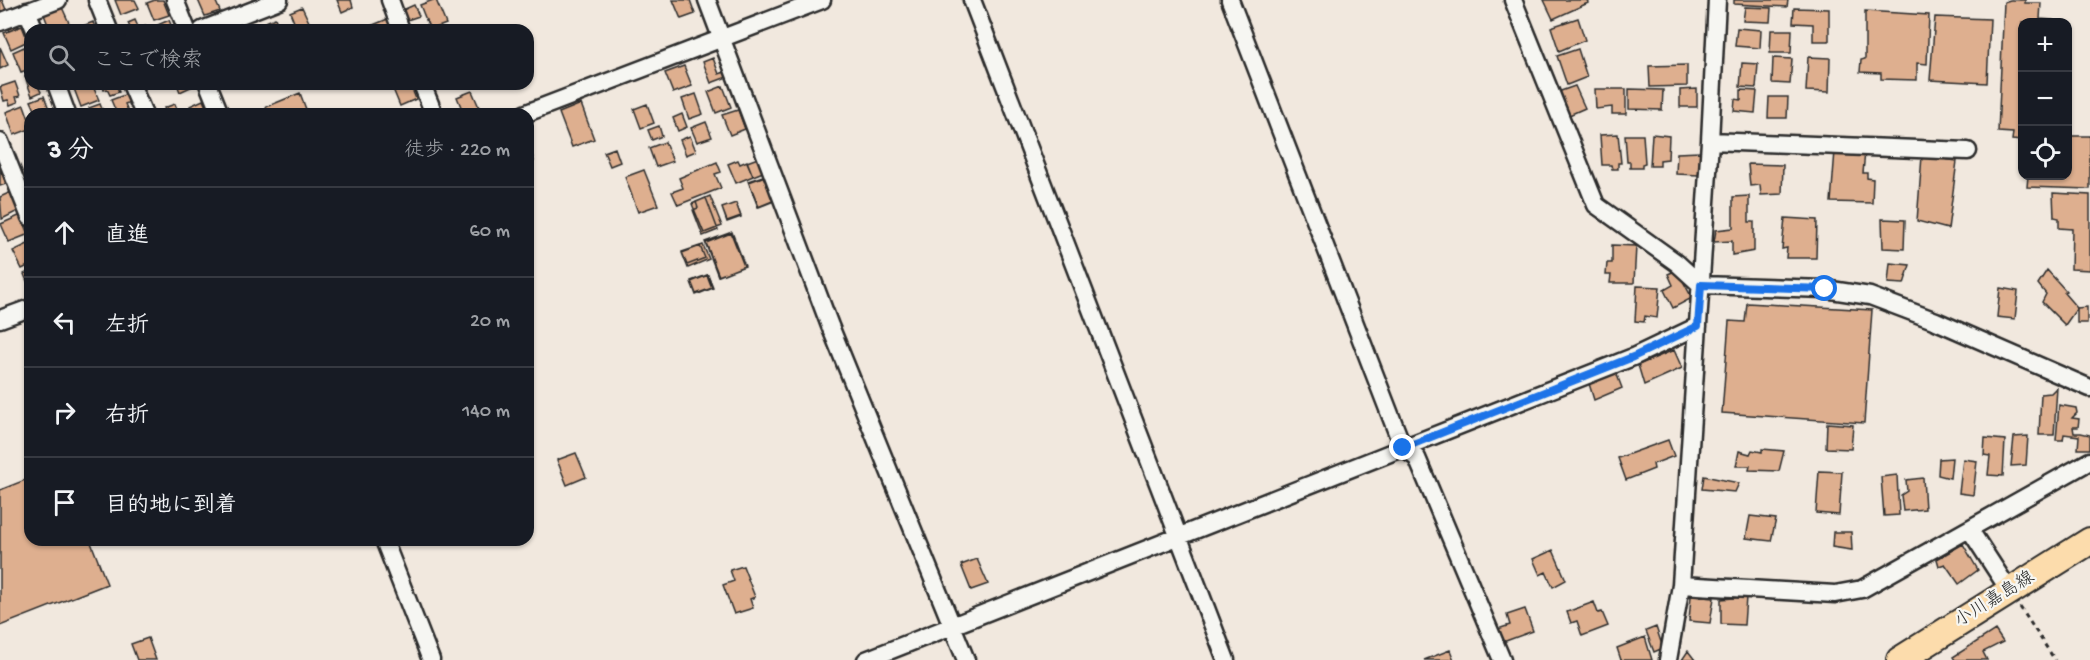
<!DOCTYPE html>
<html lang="ja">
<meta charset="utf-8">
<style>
body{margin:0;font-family:"Gochi Hand","Klee One",sans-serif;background:#20242c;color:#f1f3f6}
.controls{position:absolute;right:18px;top:18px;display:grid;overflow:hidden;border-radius:12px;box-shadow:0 2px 4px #0004}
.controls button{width:54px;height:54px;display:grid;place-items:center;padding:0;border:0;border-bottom:2px solid #363941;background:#171b24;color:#f1f3f6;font:30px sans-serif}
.stop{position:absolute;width:18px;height:18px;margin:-14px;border:4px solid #1a73e8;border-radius:50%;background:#fff}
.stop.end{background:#1a73e8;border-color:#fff;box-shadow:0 2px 6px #0008}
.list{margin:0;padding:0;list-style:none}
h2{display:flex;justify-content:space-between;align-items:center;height:78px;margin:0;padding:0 24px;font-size:26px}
h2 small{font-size:20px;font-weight:400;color:#9ea1a6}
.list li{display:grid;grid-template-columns:39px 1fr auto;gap:18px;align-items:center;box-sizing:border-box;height:90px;padding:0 24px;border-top:2px solid #363941}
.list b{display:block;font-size:22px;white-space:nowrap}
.list em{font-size:20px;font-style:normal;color:#9ea1a6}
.icon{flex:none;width:33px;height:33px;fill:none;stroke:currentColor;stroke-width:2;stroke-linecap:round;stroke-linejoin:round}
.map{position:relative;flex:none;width:2090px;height:660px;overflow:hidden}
.search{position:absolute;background:#171b24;box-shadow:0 2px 4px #0004;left:24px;top:24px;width:510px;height:66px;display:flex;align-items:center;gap:15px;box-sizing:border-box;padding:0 21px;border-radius:18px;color:#9ea1a6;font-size:22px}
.panel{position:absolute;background:#171b24;box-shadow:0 2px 4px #0004;left:24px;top:108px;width:510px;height:438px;border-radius:18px}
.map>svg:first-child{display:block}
.building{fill:#deaf8f;stroke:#2b2b2b;stroke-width:1.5}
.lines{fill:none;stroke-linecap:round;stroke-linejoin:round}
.minor-casing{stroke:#2b2b2b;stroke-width:21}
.primary-casing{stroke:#2b2b2b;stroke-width:30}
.path{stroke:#2b2b2b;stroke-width:3;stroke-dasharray:4.5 4.5;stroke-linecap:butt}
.minor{stroke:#f6f6f2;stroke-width:16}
.primary{stroke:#fcdcac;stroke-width:26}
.route{stroke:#1a73e8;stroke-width:8}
.labels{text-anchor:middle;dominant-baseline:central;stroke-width:4.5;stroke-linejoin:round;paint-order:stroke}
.street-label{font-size:18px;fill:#2b2b2b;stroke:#f6f6f2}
</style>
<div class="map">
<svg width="2090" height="660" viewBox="0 0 2090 660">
<rect width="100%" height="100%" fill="#f1e8de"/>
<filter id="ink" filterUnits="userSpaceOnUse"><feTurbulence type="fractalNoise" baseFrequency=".0167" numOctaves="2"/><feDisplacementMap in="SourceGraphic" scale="12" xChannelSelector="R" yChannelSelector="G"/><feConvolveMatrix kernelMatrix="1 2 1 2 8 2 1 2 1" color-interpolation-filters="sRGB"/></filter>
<g filter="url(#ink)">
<path class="building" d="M0 0H2L7 12 0 15Z
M115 0H135L139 8 121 15Z
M155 0H163L169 15 154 20 147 3Z
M198 0H215L220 11 205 16Z
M337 0H351L353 7 342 12Z
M433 0H436L446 24 430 30 420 5Z
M673 0H690L695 14 681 19Z
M1544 0H1587L1588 3 1553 19Z
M1734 0H1788L1787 7 1734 4Z
M2010 0H2025V3H2041L2040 19 2053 20V22H2022V141L2012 140 2013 133 1998 132 2004 2Z
M61 5 70 25 58 30H50L43 12Z
M414 5 419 16 407 20 403 10Z
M302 7 309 22 296 27 290 12Z
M1745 7 1771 8 1770 22 1743 21Z
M1794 8 1829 9V41H1813V24L1793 23Z
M1865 11 1929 15 1927 64 1917 63V80L1881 79V73L1860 72 1861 60 1865 59Z
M1935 17 1990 19 1987 83 1930 80Z
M275 18 280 30H264L261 24Z
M390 18 395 28 367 30 366 28Z
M1578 18 1585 40 1559 51 1551 27Z
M135 20 139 29 146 26 148 30H131L128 23Z
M169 20 173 30H160L158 25Z
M17 22 19 27 9 31 7 26Z
M93 22 96 30H79L78 28Z
M22 26 28 41 11 49 4 33Z
M1737 28 1761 30 1760 48 1735 46Z
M1771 30H1792L1791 53H1770Z
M0 47 8 65 0 69Z
M24 47 30 63V69L21 72 13 52Z
M1578 49 1587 77 1567 85 1557 56Z
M1808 57 1830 58 1829 92 1806 91Z
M713 58 719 74 725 72 727 77 711 83 703 62Z
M1773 58 1792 59 1790 84 1772 83Z
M1742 63 1758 64 1756 88 1740 87Z
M1687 65V86L1650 87 1649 66Z
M684 66 692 86 673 93 665 73Z
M30 75V84H37L41 92 32 96 25 77Z
M15 82 20 96 16 97 18 102 10 105 8 100 4 101 0 87Z
M79 84H92L99 100 81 107 73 86Z
M102 84H116L119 92 110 95 107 89 104 90Z
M177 84H195V85L180 92Z
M406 84H410L416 99 400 106 393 89Z
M723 86 731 107 716 113 708 92Z
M1575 86 1585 108 1567 116 1558 92Z
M1595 89H1626V114H1612V107L1596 109Z
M1629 89 1663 90 1662 110 1629 109Z
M1697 89V107H1680V90Z
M1741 90 1757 91 1755 113 1734 111 1735 99 1741 100Z
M472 91 482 114H464L457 97Z
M300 93 307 112 303 114H269L266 107Z
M127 94 130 102 125 104 129 113 117 114 111 100Z
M696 94 703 114 689 119 682 99Z
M44 96 51 114H37L31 101Z
M1769 97H1788L1787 118H1768Z
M203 100 209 114H193L190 106Z
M100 104 104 114H91L89 108Z
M175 104 179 114H167L164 108Z
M581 104 594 139 572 147 559 113Z
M647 104 654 123 641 128 634 109Z
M24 105 30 122V129L14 135 6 112Z
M738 110 745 129 730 135 722 115Z
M682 114 687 127 678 131 673 118Z
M706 122 712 137 697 142 691 128Z
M659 126 662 136 652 140 648 130Z
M1618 134 1621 163H1618V169H1612L1611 165H1602L1600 135Z
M1652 134 1669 136 1668 159 1660 160V166H1650Z
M1625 135H1643L1645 163 1642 164V168H1630V162H1627Z
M690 136 696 151 686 155 680 140Z
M2068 136H2090V189L2027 187 2028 176H2068Z
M665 142 673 161 656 167 649 148Z
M528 144 534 161 528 163Z
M615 148 620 162 610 166 604 152Z
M1835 151 1865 152 1863 173H1867V178L1873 179 1872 203 1831 202Z
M1700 152 1699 175 1676 174 1677 153Z
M1922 156 1957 161 1948 229 1917 221Z
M758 158 763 172 753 176 747 162Z
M738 160 740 164 747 161 753 176 736 183 728 164Z
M717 162 721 172 715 174 721 188 678 205 672 192 683 188 679 178Z
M1748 164 1783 165 1782 194 1761 195 1760 185 1750 186Z
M0 169 6 184 0 186Z
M644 170 658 205 638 212 625 177Z
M766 175 775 200 758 207 748 181Z
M765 176 774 201 759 207 749 182Z
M11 192 20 210 2 219 0 197Z
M2053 193 2090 195V270L2071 269 2072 229 2059 228V218L2054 217Z
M710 196 722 226 704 233 692 204Z
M1749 196V222H1754V251L1732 255V241L1714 242 1716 230 1733 228V197Z
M706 198 718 230 703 236 693 210 698 208 696 202Z
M736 203 741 216 727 221 722 208Z
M736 203 741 217 727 222 722 208Z
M21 215 29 234 9 242 1 224Z
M1785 218 1817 220 1816 258H1786L1787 248 1782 249Z
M1882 219 1905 220 1904 249 1883 248Z
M732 232 745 266 718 276 705 242Z
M731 233 744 266 719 276 706 243Z
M30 243V265L22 269 13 251Z
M703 245 709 259 688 268 682 253Z
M1612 245 1636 246 1634 283H1610L1611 275H1606L1607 263H1612Z
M700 246 705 258 687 265 682 252Z
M1890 263 1910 265 1904 284 1888 283Z
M1677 270 1692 298 1673 308 1664 290 1673 285 1668 274Z
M2047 270 2066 291 2064 293 2077 308 2065 325 2042 302 2046 294 2038 284Z
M30 271V288L24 274Z
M707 275 712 288 696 294 691 281Z
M708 275 713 288 696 295 691 282Z
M1637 286 1660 287 1657 318 1645 316 1644 322 1635 321Z
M2000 288 2018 291 2015 319 1997 317Z
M1747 303 1872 310 1864 423 1722 413 1729 321 1745 322Z
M2087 307V323H2077V308Z
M1674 350 1682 368 1644 385 1638 365Z
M1614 367 1622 388 1594 400 1587 377Z
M2057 387 2054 435H2039L2041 394 2051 393Z
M2059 405 2076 408 2077 413 2072 418 2079 419 2078 427H2073L2074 433H2081L2090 435V449H2078L2079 436 2064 434 2063 440H2056Z
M1827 423 1853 425 1851 449 1826 448Z
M2028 436 2026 465 2011 466 2014 437Z
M1985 438 2005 440 2003 476 1988 475 1990 456 1984 455Z
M1668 440 1674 456 1653 464 1654 469 1626 480 1618 458Z
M1762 449 1784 451 1779 471 1749 470 1750 466H1736L1739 451 1750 454 1752 450 1762 452Z
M576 453 586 477 567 485 557 460Z
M1952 458 1950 478 1938 475 1939 459Z
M1963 459 1977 461 1973 495 1959 493Z
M1819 471 1842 472 1839 515 1816 513Z
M1897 475 1899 515 1884 516 1881 477Z
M1704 476 1739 483 1735 492 1702 489Z
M30 478V540H90L107 584 0 626V490Z
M1923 478 1925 509 1903 511 1901 495 1907 491 1906 480Z
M1750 516 1776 519 1771 541 1746 538Z
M1833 532H1851L1852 550 1832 547Z
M1963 544 1978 570 1959 584 1945 564 1939 566 1937 559Z
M1553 550 1566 580 1553 587 1546 572 1540 575 1533 559Z
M977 559 988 584 971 590 961 565Z
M743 566 755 597 750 599 753 608 734 614 723 585 734 581 730 570Z
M1691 596 1714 598 1710 623 1689 621Z
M1746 597 1744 625 1721 624V599Z
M1594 602 1598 613 1602 612 1608 626 1582 636 1577 621 1571 623 1567 612Z
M1525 609 1533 631 1503 642 1498 629 1510 625 1507 615Z
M1656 627 1663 648 1654 652 1646 631Z
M1995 630 2003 642 1983 652 1987 660H1955L1953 657Z
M1645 637 1652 660H1621L1617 648Z
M148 638 156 660H137L131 644Z
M1450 650 1454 660H1424Z
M1688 651 1695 660H1682Z"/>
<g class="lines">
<g class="minor-casing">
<path id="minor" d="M97 0 109 30
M175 0 187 30
M390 0 401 30
M707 0 830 326 966 660
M972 0 1226 660
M1230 0 1403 448 1417 458 1502 660
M1513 0 1596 205 1677 263 1701 285 1825 289 1870 296 1936 321 2090 388
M27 11 35 30
M0 22 58 0
M202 30 279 0
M56 84 67 114
M131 84 144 114
M208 84 220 114
M422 84 434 114
M524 114 822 0
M1710 141 1968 151
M0 142 30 217
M0 319 30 308
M1970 530 2009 590
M384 540 431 660
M1681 585 1835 594 1862 589 2090 461
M866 660 1633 357 1698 326
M1668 660 1681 585 1710 141 1717 0"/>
</g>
<g class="primary-casing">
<path id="primary" d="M1900 660 2090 541"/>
</g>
<path class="path" d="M2020 607 2055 660"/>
<use href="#minor" class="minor"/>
<use href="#primary" class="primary"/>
</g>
</g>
<g class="lines" filter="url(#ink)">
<path class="route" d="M1403 448 1633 357 1698 326 1701 285 1825 289"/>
</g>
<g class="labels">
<g class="street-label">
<text transform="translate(1995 600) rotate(-32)">小川嘉島線</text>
</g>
</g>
</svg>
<div class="controls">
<button>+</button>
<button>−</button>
<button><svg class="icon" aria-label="locate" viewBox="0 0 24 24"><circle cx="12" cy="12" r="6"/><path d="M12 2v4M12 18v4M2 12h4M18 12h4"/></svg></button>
</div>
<div class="stop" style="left:1825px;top:289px"></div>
<div class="stop end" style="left:1403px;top:448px"></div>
<div class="search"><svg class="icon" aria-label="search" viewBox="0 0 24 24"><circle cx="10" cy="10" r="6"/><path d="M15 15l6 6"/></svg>ここで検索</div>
<section class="panel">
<h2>3 分<small>徒歩 · 220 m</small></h2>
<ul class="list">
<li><svg class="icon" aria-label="ahead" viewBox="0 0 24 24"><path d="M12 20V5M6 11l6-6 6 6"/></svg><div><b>直進</b></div><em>60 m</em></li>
<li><svg class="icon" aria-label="left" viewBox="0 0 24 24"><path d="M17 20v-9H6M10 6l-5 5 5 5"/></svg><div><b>左折</b></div><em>20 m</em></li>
<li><svg class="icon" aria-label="right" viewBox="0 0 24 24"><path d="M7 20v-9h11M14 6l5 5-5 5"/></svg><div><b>右折</b></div><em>140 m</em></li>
<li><svg class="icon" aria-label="arrive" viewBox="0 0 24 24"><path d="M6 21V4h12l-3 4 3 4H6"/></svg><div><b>目的地に到着</b></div></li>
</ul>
</section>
</div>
